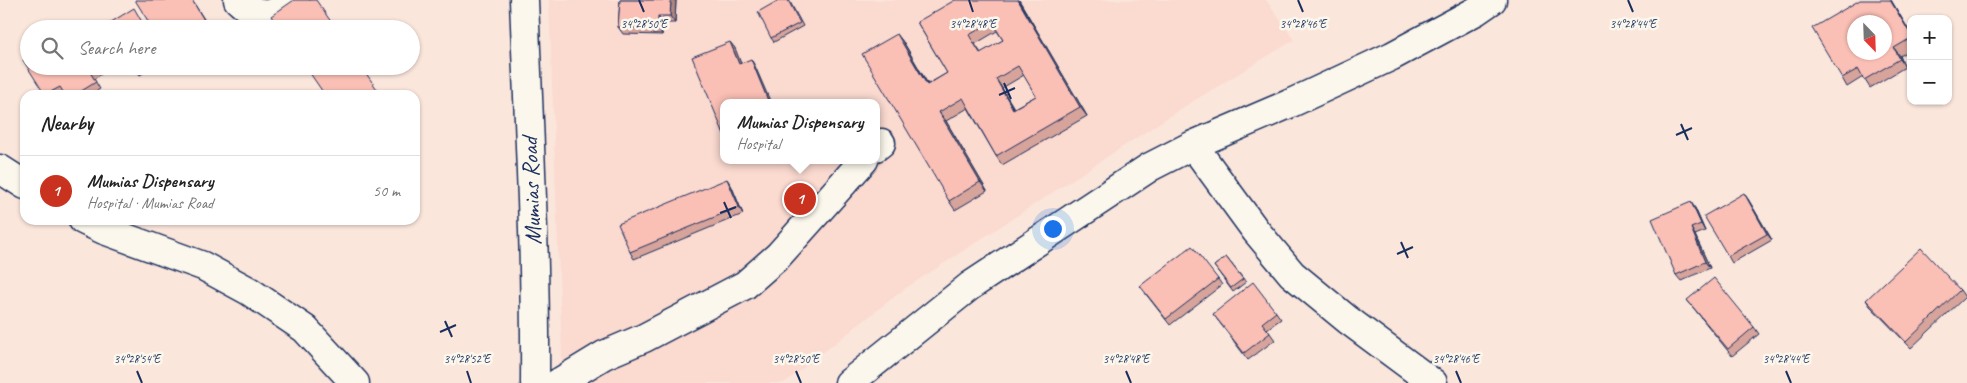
<!DOCTYPE html>
<meta charset="utf-8">
<style>
body{margin:0;font-family:Caveat,sans-serif;background:#f2f2f2;color:#222}
.controls{position:absolute;right:15px;top:15px;display:grid;overflow:hidden;border-radius:10px;box-shadow:0 1px 4px #0004}
.controls button{width:45px;height:45px;display:grid;place-items:center;padding:0;border:0;border-bottom:1px solid #e0e0e0;background:#fff;color:#222;font:25px sans-serif}
.compass{position:absolute;left:1847px;top:15px;width:45px;height:45px;border-radius:50%;background:#fff;box-shadow:0 1px 4px #0004;rotate:157deg}
.you{position:absolute;left:1052px;top:228px;width:18px;height:18px;margin:-12px;border:4px solid #fff;border-radius:50%;background:#1a73e8;box-shadow:0 0 0 8px #1a73e833}
.badge{display:grid;place-items:center;width:32px;height:32px;border-radius:50%;background:#c8321e;color:#fff;font-size:16px;font-weight:700}
.pin{position:absolute;translate:-50% -50%;border:2px solid #fff;box-shadow:0 1px 5px #0006}
.popup{position:absolute;left:720px;top:99px;width:160px;height:65px;box-sizing:border-box;display:grid;place-content:center;border-radius:10px;background:#fff;filter:drop-shadow(0 1px 4px #0005);font-size:16px;white-space:nowrap;color:#767676}
.popup b{font-size:19px;color:#222}
.popup::after{content:'';position:absolute;left:50%;top:100%;margin-left:-10px;border:10px solid transparent;border-top-color:#fff}
.list{margin:0;padding:0;list-style:none}
h2{display:flex;justify-content:space-between;align-items:center;height:65px;margin:0;padding:0 20px;font-size:21px}
h2 small{font-size:16px;font-weight:400;color:#767676}
.list li{display:grid;grid-template-columns:32px 1fr auto;gap:15px;align-items:center;box-sizing:border-box;height:70px;padding:0 20px;border-top:1px solid #e0e0e0}
.list b{display:block;font-size:19px;white-space:nowrap}
.list p{margin:0;font-size:16px;white-space:nowrap;color:#767676}
.list em{font-size:16px;font-style:normal;color:#767676}
.icon{flex:none;width:28px;height:28px;fill:none;stroke:currentColor;stroke-width:2;stroke-linecap:round;stroke-linejoin:round}
.map{position:relative;flex:none;width:1967px;height:383px;overflow:hidden}
.search{position:absolute;background:#fff;box-shadow:0 1px 4px #0004;left:20px;top:20px;width:400px;height:55px;display:flex;align-items:center;gap:12px;box-sizing:border-box;padding:0 18px;border-radius:28px;color:#767676;font-size:19px}
.panel{position:absolute;background:#fff;box-shadow:0 1px 4px #0004;left:20px;top:90px;width:400px;height:135px;border-radius:15px}
.map>svg:first-child{display:block}
.built{fill:#fbdad0;fill-rule:evenodd}
.lines{fill:none;stroke-linecap:round;stroke-linejoin:round}
.minor-casing{stroke:#1b2f5e;stroke-width:31}
.tertiary-casing{stroke:#1b2f5e;stroke-width:31}
.minor{stroke:#fbf7ec;stroke-width:28}
.tertiary{stroke:#fbf7ec;stroke-width:28}
.wall{fill:#d7a49c;stroke:#1b2f5e;fill-rule:evenodd}
.shaded-wall{fill:#af867f;stroke:#1b2f5e}
.building{fill:#fabfb5;stroke:#1b2f5e;fill-rule:evenodd}
.ticks{fill:none;stroke:#1b2f5e;stroke-width:2}
.labels{text-anchor:middle;dominant-baseline:central;stroke-width:5;stroke-linejoin:round;paint-order:stroke}
.street-label{font-size:24px;fill:#1b2f5e;stroke:#fbf7ec}
.ticks-label{font-size:12px;text-anchor:middle;fill:#1b2f5e;stroke:#fbf7ec;stroke-width:5;stroke-linejoin:round;paint-order:stroke}
</style>
<div class="map">
<svg width="1967" height="383" viewBox="0 0 1967 383">
<rect width="100%" height="100%" fill="#fbe6dc"/>
<filter id="ink" filterUnits="userSpaceOnUse"><feTurbulence type="fractalNoise" baseFrequency=".02" numOctaves="2"/><feDisplacementMap in="SourceGraphic" scale="10" xChannelSelector="R" yChannelSelector="G"/><feConvolveMatrix kernelMatrix="1 2 1 2 8 2 1 2 1" color-interpolation-filters="sRGB"/></filter>
<g filter="url(#ink)">
<path class="built" d="M549 0H1266L1294 40 1182 108 903 290 784 383H563ZM724 103H876V160H724Z"/>
<g class="lines">
<g class="minor-casing">
<path id="minor" d="M238 0C260 21 273 17 295 0
M1193 145 1256 231 1292 274 1348 320 1433 383
M876 147 881 143
M0 169 25 185
M83 220 104 230 203 266 249 291 305 329 355 383
M558 383 604 355 644 338 745 285 778 256 864 160
M849 383 970 286 1150 167 1193 145 1289 104 1392 56 1476 11 1492 0"/>
</g>
<g class="tertiary-casing">
<path id="tertiary" d="M524 0C529 128 536 255 535 383"/>
</g>
<use href="#minor" class="minor"/>
<use href="#tertiary" class="tertiary"/>
</g>
<path class="wall" d="M192 0 209 27 205 29H153Z
M620 0H676L675 23H663L662 35 623 34 618 27Z
M789 0 803 26 774 42 771 38Z
M1019 0 1087 116 1002 165 996 156 968 108 946 121 987 191 955 210 949 201 904 43 928 84 947 73 917 22ZM997 31 1003 40 981 53 975 44ZM1024 75 1036 96 1014 108 1002 88Z
M1891 0 1911 34V50L1900 56 1905 67 1870 88 1863 77 1847 87 1842 78Z
M29 66H104L99 69 103 73 94 79 100 89 90 95H65L64 94 61 95H45Z
M133 66H155L140 75Z
M731 185 743 214 634 259 630 252Z
M1748 199 1772 240 1732 263 1728 256Z
M1695 208 1705 231 1695 235 1710 268 1681 281 1676 275Z
M1226 257 1246 282 1233 292 1214 266Z
M1218 279 1222 285 1170 325 1145 293Z
M1960 290 1965 297 1911 348 1870 306 1866 300Z
M1687 300 1754 327 1759 334 1732 356Z
M1276 312 1281 319 1267 329 1275 340 1248 360 1213 314Z"/>
<path class="shaded-wall" d="M671 0H676L675 23 670 16Z
M1018 0H1019L1087 116 1080 107Z
M1890 0H1891L1911 34V35Z
M658 16 663 23 662 35 658 29Z
M897 34 904 43 933 94 927 85Z
M730 42 735 48 744 71 739 64Z
M1894 48 1900 56 1905 67 1900 59Z
M751 59 755 66 771 103H769Z
M996 79 1002 88 1019 118 1013 109Z
M939 112 946 121 987 191 980 182Z
M727 179 731 185 743 214 739 207Z
M1744 193 1748 199 1772 240 1767 234Z
M1691 202 1695 208 1705 231 1701 224Z
M1691 228 1695 235 1710 268 1705 262Z"/>
<path class="building" d="M135 0H192L204 20 190 29H153Z
M294 0H316L336 29H279L271 16Z
M620 0H671L670 16H658V29L618 27Z
M779 0H788L800 23 771 38 758 12Z
M955 0H1018L1080 107 996 156 963 98 939 112 980 182 949 201 862 54 897 34 927 85 947 73 917 22ZM992 22 1003 40 980 53 969 35ZM1018 66 1036 96 1013 109 996 79Z
M1860 0H1890L1911 35V38L1894 48 1900 59 1864 80 1858 69 1842 78 1812 28ZM1854 22H1884V52H1854Z
M134 8 146 29H111L108 24Z
M730 42 739 64 751 59 769 103H724V134L692 57Z
M29 56V66H98V67L90 72 96 82 75 95H65L60 87 45 95 23 60Z
M133 66H139L135 69Z
M305 66H361L381 95H325Z
M727 179 739 207 630 252 618 224Z
M1744 193 1767 234 1728 256 1704 216Z
M1691 202 1701 224 1691 228 1705 262 1676 275 1652 219Z
M1192 246 1218 279 1166 319 1140 286Z
M1921 248 1960 290 1906 342 1866 300Z
M1226 257 1243 279 1231 288 1214 266Z
M1714 278 1754 327 1728 349 1687 300Z
M1253 282 1276 312 1262 323 1270 333 1244 353 1213 314Z"/>
</g>
<path class="ticks" d="M639 0 644 12M969 0 973 12M1298 0 1303 12M1628 0 1633 12M1004 83 1011 99M999 95 1015 88M1681 124 1688 140M1676 135 1692 128M724 202 731 218M720 213 736 207M1401 242 1408 258M1397 254 1413 247M445 321 452 337M440 332 456 325M137 371 142 383M467 371 471 383M796 371 801 383M1126 371 1131 383M1456 371 1461 383M1786 371 1791 383"/>
<g class="labels">
<g class="street-label">
<text transform="translate(531 191) rotate(-92)">Mumias Road</text>
</g>
</g>
<g class="ticks-label">
<text x="644" y="28">34°28'50"E</text>
<text x="973" y="28">34°28'48"E</text>
<text x="1303" y="28">34°28'46"E</text>
<text x="1633" y="28">34°28'44"E</text>
<text x="137" y="363">34°28'54"E</text>
<text x="467" y="363">34°28'52"E</text>
<text x="796" y="363">34°28'50"E</text>
<text x="1126" y="363">34°28'48"E</text>
<text x="1456" y="363">34°28'46"E</text>
<text x="1786" y="363">34°28'44"E</text>
</g>
</svg>
<div class="controls">
<button>+</button>
<button>−</button>
</div>
<svg class="compass" viewBox="-18 -18 36 36"><path d="M0-13l5 13h-10z" fill="#e53935"/><path d="M0 13l5-13h-10z" fill="#767676"/></svg>
<div class="you"></div>
<div class="pin badge" style="left:800px;top:199px">1</div>
<div class="popup"><b>Mumias Dispensary</b>Hospital</div>
<div class="search"><svg class="icon" aria-label="search" viewBox="0 0 24 24"><circle cx="10" cy="10" r="6"/><path d="M15 15l6 6"/></svg>Search here</div>
<section class="panel">
<h2>Nearby<small></small></h2>
<ul class="list">
<li><span class="badge">1</span><div><b>Mumias Dispensary</b><p>Hospital · Mumias Road</p></div><em>50 m</em></li>
</ul>
</section>
</div>
